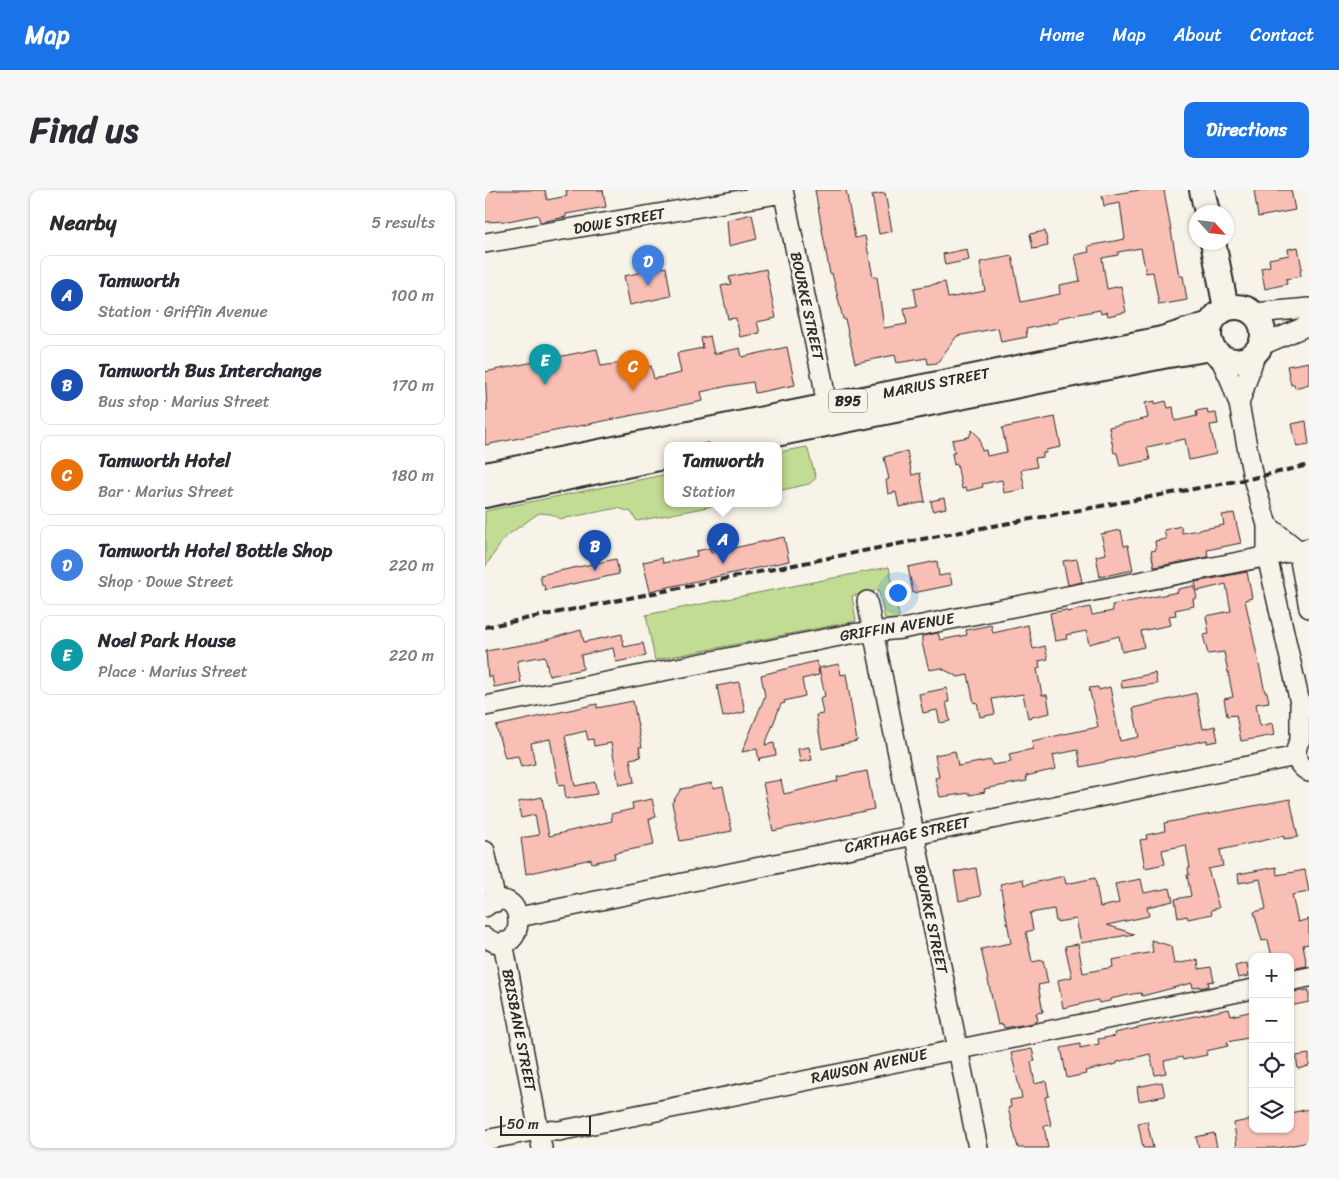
<!DOCTYPE html>
<meta charset="utf-8">
<style>
body{margin:0;font-family:Sriracha,sans-serif;background:#f7f7f7;color:#2b2b33}
.controls{position:absolute;right:15px;bottom:15px;display:grid;overflow:hidden;border-radius:10px;box-shadow:0 1px 4px #0004}
.controls button{width:45px;height:45px;display:grid;place-items:center;padding:0;border:0;border-bottom:1px solid #e1e1e2;background:#fff;color:#2b2b33;font:25px sans-serif}
.compass{position:absolute;left:704px;top:15px;width:45px;height:45px;border-radius:50%;background:#fff;box-shadow:0 1px 4px #0004;rotate:117deg}
.scale{position:absolute;left:15px;bottom:12px;width:91px;box-sizing:border-box;padding-left:5px;border:2px solid #2b2b2b;border-top:0;font-size:14px;line-height:18px;white-space:nowrap;color:#2b2b2b;-webkit-text-stroke:4px #f7f3e8;paint-order:stroke}
.you{position:absolute;left:412px;top:402px;width:18px;height:18px;margin:-12px;border:4px solid #fff;border-radius:50%;background:#1a73e8;box-shadow:0 0 0 8px #1a73e833}
.badge{display:grid;place-items:center;width:32px;height:32px;border-radius:50%;background:#1a73e8;color:#fff;font-size:16px;font-weight:700}
.pin{position:absolute;translate:-50% -41px;filter:drop-shadow(0 1px 2px #0008)}
.pin::after{content:'';position:absolute;top:26px;width:18px;height:15px;background:inherit;clip-path:polygon(0 0,100% 0,50% 100%)}
.popup{position:absolute;left:179px;top:252px;width:118px;height:65px;box-sizing:border-box;display:grid;place-content:center;border-radius:10px;background:#fff;filter:drop-shadow(0 1px 4px #0005);font-size:16px;white-space:nowrap;color:#7c7c81}
.popup b{font-size:19px;color:#2b2b33}
.popup::after{content:'';position:absolute;left:50%;top:100%;margin-left:-10px;border:10px solid transparent;border-top-color:#fff}
.list{margin:0;padding:0;list-style:none}
h2{display:flex;justify-content:space-between;align-items:center;height:65px;margin:0;padding:0 20px;font-size:21px}
h2 small{font-size:16px;font-weight:400;color:#7c7c81}
.list li{display:grid;grid-template-columns:32px 1fr auto;gap:15px;align-items:center;box-sizing:border-box;height:80px;margin:0 10px 10px;padding:0 10px;border:1px solid #e1e1e2;border-radius:10px}
.list b{display:block;font-size:19px;white-space:nowrap}
.list p{margin:0;font-size:16px;white-space:nowrap;color:#7c7c81}
.list em{font-size:16px;font-style:normal;color:#7c7c81}
.icon{flex:none;width:28px;height:28px;fill:none;stroke:currentColor;stroke-width:2;stroke-linecap:round;stroke-linejoin:round}
.map{position:relative;flex:none;width:824px;height:958px;overflow:hidden;border-radius:10px}
header{display:flex;align-items:center;gap:30px;box-sizing:border-box;height:70px;padding:0 25px;background:#1a73e8;color:#fff}
header strong{font-size:24px}
nav{display:flex;gap:28px;margin-inline-start:auto;font-size:18px}
.intro{display:flex;align-items:center;justify-content:space-between;box-sizing:border-box;height:120px;padding:0 30px}
h1{margin:0;font-size:35px}
.button{padding:12px 22px;border-radius:10px;background:#1a73e8;color:#fff;font-size:18px;font-weight:700}
main{display:flex;gap:30px;padding:0 30px}
aside{flex:1;background:#fff;border-radius:10px;box-shadow:0 1px 4px #0004}
.map>svg:first-child{display:block}
.green{fill:#c3dc93;stroke:#77845f}
.building{fill:#f9beb4;stroke:#2b2b2b}
.lines{fill:none;stroke-linecap:round;stroke-linejoin:round}
.minor-casing{stroke:#2b2b2b;stroke-width:22}
.major-casing{stroke:#2b2b2b;stroke-width:28}
.minor{stroke:#f7f3e8;stroke-width:19}
.major{stroke:#f7f3e8;stroke-width:24}
.rail{stroke:#2b2b2b;stroke-width:4;stroke-dasharray:8 4;stroke-linecap:butt}
.labels{text-anchor:middle;dominant-baseline:central;stroke-width:5;stroke-linejoin:round;paint-order:stroke}
.shield{fill:#f7f3e8;stroke:#686764;stroke-width:1}
.shield-label{font-size:14px;font-weight:bold;fill:#2b2b2b}
.street-label{font-size:15px;fill:#2b2b2b;stroke:#f7f3e8}
</style>
<header>
<strong>Map</strong>
<nav><a>Home</a><a>Map</a><a>About</a><a>Contact</a></nav>
</header>
<div class="intro"><h1>Find us</h1><a class="button">Directions</a></div>
<main>
<aside>
<h2>Nearby<small>5 results</small></h2>
<ul class="list">
<li><span class="badge" style="background:#1a4fb4">A</span><div><b>Tamworth</b><p>Station · Griffin Avenue</p></div><em>100 m</em></li>
<li><span class="badge" style="background:#1a4fb4">B</span><div><b>Tamworth Bus Interchange</b><p>Bus stop · Marius Street</p></div><em>170 m</em></li>
<li><span class="badge" style="background:#e8710a">C</span><div><b>Tamworth Hotel</b><p>Bar · Marius Street</p></div><em>180 m</em></li>
<li><span class="badge" style="background:#3f7fe0">D</span><div><b>Tamworth Hotel Bottle Shop</b><p>Shop · Dowe Street</p></div><em>220 m</em></li>
<li><span class="badge" style="background:#0f9aa8">E</span><div><b>Noel Park House</b><p>Place · Marius Street</p></div><em>220 m</em></li>
</ul>
</aside>
<div class="map">
<svg width="824" height="958" viewBox="0 0 824 958">
<rect width="100%" height="100%" fill="#f7f3e8"/>
<filter id="ink" filterUnits="userSpaceOnUse"><feTurbulence type="fractalNoise" baseFrequency=".02" numOctaves="2"/><feDisplacementMap in="SourceGraphic" scale="10" xChannelSelector="R" yChannelSelector="G"/><feConvolveMatrix kernelMatrix="1 2 1 2 8 2 1 2 1" color-interpolation-filters="sRGB"/></filter>
<g filter="url(#ink)">
<path class="green" d="M322 257 331 288 324 294 293 301V262Z
M183 284V313H243L152 331 146 322 133 318 76 329 66 324 54 323 20 347 0 377V321Z
M404 377 415 431 401 434 394 400 367 406 371 431 170 470 161 425Z"/>
<path class="building" d="M13 0H60L62 10 82 6 81 0H118L121 17 81 24V27L55 32 53 25 23 31 0 32V2Z
M330 0H361L370 48 380 46 388 87H392L399 138 422 134 419 118 432 116 429 98 460 92 463 108 500 101 495 72 527 66 536 112 575 104 574 95 595 91 590 65 604 62 603 56 640 49 635 13 619 16 617 6 655 0H679L694 86H698L702 110 674 115 668 82 661 83 656 58 633 62V65L617 68 622 99 636 96 641 122 623 126 622 122 616 124 615 120 573 128V132L541 139 542 147 516 152 513 138 472 146 452 173 443 174 442 168 412 173 410 165 370 173 360 129H358L347 83 345 84Z
M769 0H806L810 20 773 27Z
M400 3 407 41 394 44 387 5Z
M267 24 272 49 244 56 242 30Z
M560 41 563 56 548 59 545 44Z
M813 57 817 79H815L816 86 801 89 802 94 780 99 776 78 785 76 784 69 804 65 803 59Z
M482 59 484 70 460 75 458 64Z
M181 77 186 106 145 115 139 86Z
M281 79 291 128 272 132 275 143 255 147 251 128 243 129 236 96 246 94 244 87Z
M225 146 229 164 255 158 257 167 302 157 310 195 270 203 268 192 243 196 216 202 218 211 0 255V221L2 220 0 182 112 159 116 176 136 173 138 181 166 176 169 189 196 183 192 163 218 158 216 148Z
M824 172V194L810 198 809 194 806 195 802 176Z
M670 211V214L681 211 683 218 688 217 690 231 712 226 711 221 722 219 723 224 731 223 733 234 725 235 731 264 704 270 700 249 662 257 665 270 635 276 632 263H629L624 237 663 228 660 213Z
M570 227 576 257 561 260V263H558V267L550 268 552 277 536 280 540 299 519 303 517 290 497 294 498 297 482 301 481 298 477 299 472 274 469 275 467 263H470L467 250 484 247 487 240 494 247 497 261 501 260 502 266 522 262 517 238Z
M821 231 824 255 812 257 807 234Z
M422 261 427 285 435 283 440 312 414 317 411 302 403 304 401 290 404 289 399 267Z
M459 308 461 318 448 321 446 311Z
M749 323 756 353 722 360 723 367 669 377 666 361 671 360 670 351 681 349 679 340 696 336 697 343 739 335 737 325Z
M636 340 639 356 643 355 648 380 615 387 611 366 621 364 616 344Z
M299 347 304 371 165 401 158 372 177 368 178 373 212 366 211 361 225 358 226 363Z
M131 369 134 384 60 400 59 395H57L55 385Z
M592 369 597 392 583 395 578 371Z
M452 371 454 386 465 384 467 395 428 403 423 377Z
M762 382 767 408 760 410 780 502H782L784 512 771 514 775 536 788 533 790 545 756 551 751 525 742 526 739 509 748 507 739 462 723 464 718 445 724 444 721 426 746 421 741 394 712 401 710 392Z
M709 396 712 408 708 409 709 416 690 420 691 425 684 426 686 435 656 441 659 457 637 462 634 446 604 454 601 441 581 445 582 449 570 451 565 423 581 420 582 422 605 417 607 425 628 421 627 415 693 402V399Z
M506 435 508 443 543 435 548 459 560 456 563 469 554 471 555 478 552 479 557 505H562L565 523 543 528 538 504 507 509 510 524 495 527 492 512 489 513 483 485 473 487 456 478 444 480 437 453V446L453 443 455 450 482 445 481 440Z
M96 440 99 452 137 444 139 457 158 453 161 466 131 472 128 458 96 465 98 479 64 486 60 466 32 471 36 492 9 497 7 486 3 487 1 461 54 452Z
M332 471 334 485 317 489 320 506 299 511 300 513 296 514 280 555 289 553 291 565 275 568 274 571 272 559 257 562 280 506 276 485Z
M354 474 356 485 361 484 372 551 337 559 331 525 338 524 335 508 340 506 334 478Z
M670 483 672 494 637 498 636 490Z
M254 492 260 522 238 527 232 496Z
M613 497 614 500 625 497 635 551 654 547 648 518 711 503 718 539 730 536 733 551 722 553V550L596 577 593 560 568 565 571 579 541 586 542 591 499 599 500 602 485 605V603L455 607 450 588 454 587 450 565 470 561 473 576 506 570 507 575 526 572 524 564 548 559 547 551 613 537 604 498Z
M462 498 464 512H461L465 531 455 533 452 520 438 523 434 504Z
M148 511 157 557H154L156 567 145 569 149 592 134 595 126 553 109 556 108 549 103 550 101 541 80 546 90 596 110 592 112 604 81 609 79 595 74 596 65 549 46 553 50 574 36 577 33 566 20 568 11 536 112 514V518Z
M324 557 327 570 315 572 313 559Z
M382 581 389 619 288 641 278 593 296 590 299 604 353 591 352 587Z
M227 593 228 598 238 596 247 641 195 651 187 613 196 599Z
M57 607 64 646 127 631 126 624 148 619 147 613 167 609 171 627 164 629 169 655 129 663 130 668 107 673 106 669 41 684 36 648 54 645 50 625 36 628 33 612Z
M805 609 813 647 799 649V646L735 660 738 676 723 679 734 718 726 720 727 724 703 729 702 726 693 728 690 709 706 706 702 685H704L703 678H705L701 655 677 660 680 674 660 678 655 650 662 649 661 645 680 641 679 633Z
M791 677 792 685 820 680 824 702 807 705 813 732 824 729V754L818 755 822 776 805 779V767H787L783 750 777 751 769 722 781 719 775 689 754 693 753 684Z
M491 678 496 706 474 711 469 682Z
M579 686 581 694 610 688 615 717 634 713 630 694 656 689 659 703 685 698 688 711 662 717 664 726 622 735 649 744 596 753 591 729 571 732 569 719 545 723 548 740 541 742 547 772 558 770 563 793 553 795 558 822 551 823 553 830 548 833 519 838 518 834 513 835 496 759 526 753 515 694 538 689 539 695Z
M666 750 686 756 689 774 713 770 714 779 726 777 729 791 723 792 724 796 715 798V796L708 798 707 793 657 806 656 803 648 804 625 809V811L614 813 613 810 578 818 573 790 587 787 580 756 593 754 598 783 628 777 627 770 668 762Z
M762 773 764 786 753 788 750 776Z
M824 800V812L805 816V802Z
M744 819 746 826 768 821V847L742 852 743 856 721 861 722 865 698 870 697 867 679 871 681 883 670 885 665 864 632 872V874L600 881 601 884 582 888 576 858 595 854V858L614 854 613 849 630 846 629 843Z
M547 859 550 871 546 872 550 894 561 891 564 906 560 907 566 935 559 936 563 958H533L523 918 526 917 525 910 537 908 526 863Z
M824 864V876L813 879 811 866Z
M677 892 680 906 654 911 652 897Z
M824 919V952L793 958H752L749 933 768 929V939H771V942L782 939H805V923Z
M662 931 668 958H658L653 933Z
M729 943 732 958H714L711 947Z"/>
<g class="lines">
<g class="minor-casing">
<path id="minor" d="M298 0 338 192 343 229
M0 53 298 3
M769 123 824 118
M775 156 824 135
M733 164 745 189 754 214 768 288 782 335V366L815 513V550
M754 214 771 162
M782 335 813 360 824 418
M382 411 493 958
M0 516 365 444 417 439 824 358
M813 554C808 566 813 576 824 582
M0 661 11 712
M0 717C44 685 44 778 0 747
M34 727 811 566
M18 752 57 958
M805 791 824 787
M0 950 53 940 74 941 768 799"/>
</g>
<g class="major-casing">
<path id="major" d="M717 0 722 22
M728 52 741 118
M724 144a27 27 0 1 1 54 0a27 27 0 1 1-54 0Z
M236 255 678 166 727 158
M0 285 677 149 725 134
M0 305 183 266"/>
</g>
<use href="#minor" class="minor"/>
<use href="#major" class="major"/>
<path class="rail" d="M0 437 443 348 768 288 824 275"/>
</g>
</g>
<g class="labels">
<rect class="shield" x="344" y="199.5" width="38" height="23" rx="4"/>
<g class="shield-label">
<text x="363" y="211">B95</text>
</g>
<g class="street-label">
<text transform="translate(134 31) rotate(-10)">DOWE STREET</text>
<text transform="translate(322 116) rotate(78)">BOURKE STREET</text>
<text transform="translate(451 193) rotate(-11)">MARIUS STREET</text>
<text transform="translate(412 437) rotate(-9)">GRIFFIN AVENUE</text>
<text transform="translate(422 645) rotate(-12)">CARTHAGE STREET</text>
<text transform="translate(446 729) rotate(78)">BOURKE STREET</text>
<text transform="translate(34 840) rotate(79)">BRISBANE STREET</text>
<text transform="translate(384 876) rotate(-12)">RAWSON AVENUE</text>
</g>
</g>
</svg>
<div class="controls">
<button>+</button>
<button>−</button>
<button><svg class="icon" aria-label="locate" viewBox="0 0 24 24"><circle cx="12" cy="12" r="6"/><path d="M12 2v4M12 18v4M2 12h4M18 12h4"/></svg></button>
<button><svg class="icon" aria-label="layers" viewBox="0 0 24 24"><path d="M12 4l9 5-9 5-9-5zM3 14l9 5 9-5"/></svg></button>
</div>
<svg class="compass" viewBox="-18 -18 36 36"><path d="M0-13l5 13h-10z" fill="#e53935"/><path d="M0 13l5-13h-10z" fill="#7c7c81"/></svg>
<div class="scale">50 m</div>
<div class="you"></div>
<div class="pin badge" style="left:238px;top:374px;background:#1a4fb4">A</div>
<div class="popup"><b>Tamworth</b>Station</div>
<div class="pin badge" style="left:110px;top:381px;background:#1a4fb4">B</div>
<div class="pin badge" style="left:148px;top:201px;background:#e8710a">C</div>
<div class="pin badge" style="left:163px;top:96px;background:#3f7fe0">D</div>
<div class="pin badge" style="left:60px;top:195px;background:#0f9aa8">E</div>
</div>
</main>
